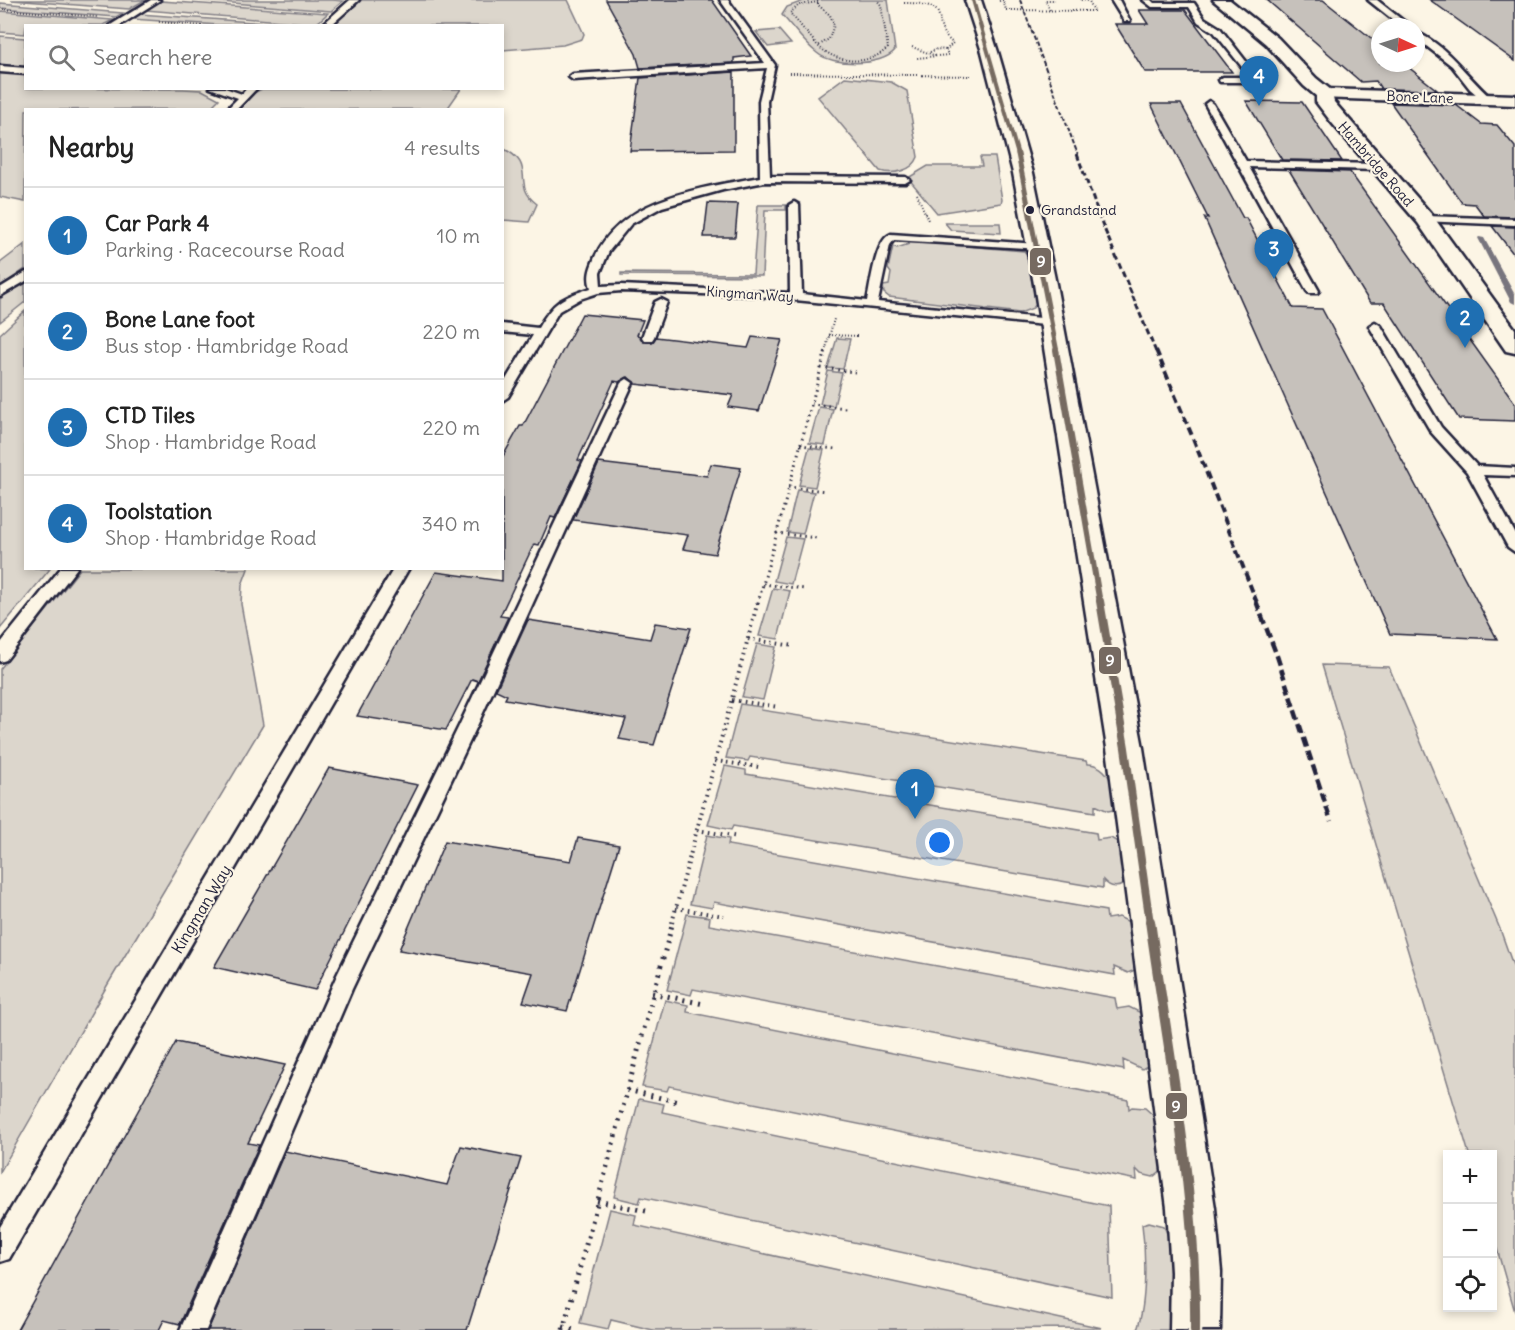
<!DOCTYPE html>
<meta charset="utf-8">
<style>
body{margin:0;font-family:Delius,sans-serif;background:#f2f2f2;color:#222}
.controls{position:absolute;right:18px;bottom:18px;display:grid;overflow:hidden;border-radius:0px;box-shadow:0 3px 9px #0003}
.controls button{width:54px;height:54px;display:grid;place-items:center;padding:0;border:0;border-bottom:2px solid #e0e0e0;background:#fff;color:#222;font:30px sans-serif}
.compass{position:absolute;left:1371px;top:18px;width:54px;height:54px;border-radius:50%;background:#fff;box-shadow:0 3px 9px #0003;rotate:94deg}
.you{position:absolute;left:940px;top:843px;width:21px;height:21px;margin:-15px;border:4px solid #fff;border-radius:50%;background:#1a73e8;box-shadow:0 0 0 9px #1a73e833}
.badge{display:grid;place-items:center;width:39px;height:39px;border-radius:50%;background:#1f6fb2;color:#fff;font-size:20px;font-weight:700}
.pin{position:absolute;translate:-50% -50px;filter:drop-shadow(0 2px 3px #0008)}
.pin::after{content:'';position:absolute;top:32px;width:21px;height:18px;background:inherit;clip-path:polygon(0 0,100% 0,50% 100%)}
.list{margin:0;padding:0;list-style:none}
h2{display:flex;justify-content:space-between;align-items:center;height:78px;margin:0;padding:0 24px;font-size:26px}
h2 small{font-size:20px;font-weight:400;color:#767676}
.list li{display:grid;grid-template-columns:39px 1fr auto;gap:18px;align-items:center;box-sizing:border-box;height:96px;padding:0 24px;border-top:2px solid #e0e0e0}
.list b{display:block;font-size:22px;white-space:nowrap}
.list p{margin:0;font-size:20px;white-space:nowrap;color:#767676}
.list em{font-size:20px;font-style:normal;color:#767676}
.icon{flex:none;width:33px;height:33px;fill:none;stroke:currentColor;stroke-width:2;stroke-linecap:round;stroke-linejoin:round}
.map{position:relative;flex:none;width:1515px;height:1330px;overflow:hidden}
.search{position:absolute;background:#fff;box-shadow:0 3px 9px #0003;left:24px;top:24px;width:480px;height:66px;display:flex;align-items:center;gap:15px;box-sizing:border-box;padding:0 21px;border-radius:0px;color:#767676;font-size:22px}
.panel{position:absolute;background:#fff;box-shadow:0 3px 9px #0003;left:24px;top:108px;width:480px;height:462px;border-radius:0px}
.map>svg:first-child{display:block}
.green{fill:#dcd6cc;stroke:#7f7c84;stroke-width:1.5}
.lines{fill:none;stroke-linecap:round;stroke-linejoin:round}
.stream{fill:#78757e;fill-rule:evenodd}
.building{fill:#c6c1bb;stroke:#22223b;stroke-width:1.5}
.lane-casing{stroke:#22223b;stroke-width:5}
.street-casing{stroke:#22223b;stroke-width:5}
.secondary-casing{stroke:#22223b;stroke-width:5}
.path-far3{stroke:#22223b;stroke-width:2;stroke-dasharray:1 2;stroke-linecap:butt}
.path-far2{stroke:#22223b;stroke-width:3;stroke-dasharray:1.5 4;stroke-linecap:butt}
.path-far1{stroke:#22223b;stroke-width:4;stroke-dasharray:1.5 4.5;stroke-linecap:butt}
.path{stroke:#22223b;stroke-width:5;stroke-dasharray:2 6;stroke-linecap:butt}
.lane{fill:#fcf5e5;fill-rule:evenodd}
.street{fill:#fcf5e5;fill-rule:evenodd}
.secondary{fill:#fcf5e5;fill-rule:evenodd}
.rail-far3{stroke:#22223b;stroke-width:2;stroke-dasharray:4.5 2;stroke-linecap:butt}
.rail-far2{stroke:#22223b;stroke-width:3;stroke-dasharray:6 3;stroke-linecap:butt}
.rail-far1{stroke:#22223b;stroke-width:4;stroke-dasharray:8 4;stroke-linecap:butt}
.rail{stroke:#22223b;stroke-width:4.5;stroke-dasharray:10 4.5;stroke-linecap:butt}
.path-bridge{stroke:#22223b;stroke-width:2;stroke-dasharray:1 2;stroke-linecap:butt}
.bus-1-far4-casing{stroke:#fcf5e5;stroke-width:6}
.bus-1-far3-casing{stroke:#fcf5e5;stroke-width:8}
.bus-1-far2-casing{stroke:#fcf5e5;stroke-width:10}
.bus-1-far1-casing{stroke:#fcf5e5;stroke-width:13}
.bus-1-casing{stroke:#fcf5e5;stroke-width:15}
.bus-1-far4{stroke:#766a61;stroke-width:4}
.bus-1-far3{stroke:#766a61;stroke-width:5}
.bus-1-far2{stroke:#766a61;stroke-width:6}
.bus-1-far1{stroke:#766a61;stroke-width:8}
.bus-1{stroke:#766a61;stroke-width:10}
.bus-dot{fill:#22223b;stroke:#fcf5e5;stroke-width:2}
.labels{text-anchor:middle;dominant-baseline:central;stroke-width:4.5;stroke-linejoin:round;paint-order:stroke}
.far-street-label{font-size:14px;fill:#22223b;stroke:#fcf5e5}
.bus-label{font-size:14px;fill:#22223b;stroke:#fcf5e5;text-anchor:start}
.street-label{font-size:16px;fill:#22223b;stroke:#fcf5e5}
.line-badge{stroke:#fcf5e5;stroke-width:2}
.badge-label{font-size:16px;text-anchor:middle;font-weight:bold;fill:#fff}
</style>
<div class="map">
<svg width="1515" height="1330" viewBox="0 0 1515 1330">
<rect width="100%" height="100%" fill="#fcf5e5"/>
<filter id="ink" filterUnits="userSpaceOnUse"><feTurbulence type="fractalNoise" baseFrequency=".0167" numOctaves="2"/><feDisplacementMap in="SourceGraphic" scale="12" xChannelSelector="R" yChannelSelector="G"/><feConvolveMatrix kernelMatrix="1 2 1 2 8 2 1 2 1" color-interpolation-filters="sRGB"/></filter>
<g filter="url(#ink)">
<path class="green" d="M11 0H145L129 9Z
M196 0H333L343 1 331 11Z
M358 0H568L584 34 582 39 563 45 503 50 502 26H329Z
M806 0H888L895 50C882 67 832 66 817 53 804 43 793 27 782 15L787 7Z
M161 1 328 13 316 24 145 10Z
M0 3 123 13 116 17 0 8Z
M0 11 113 20 103 25 26 26 25 34 0 32Z
M139 14 294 25H218L131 19Z
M779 30 791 44 768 47 756 32Z
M0 36 25 38V68L0 66Z
M0 71 25 74 26 88 183 89 202 90 219 99 211 107 199 109 26 110 25 202 0 197Z
M845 77 891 82 907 91 918 157C913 171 893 175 880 171L818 97Z
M262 89H461L447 109 235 110 251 94Z
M502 148C539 165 510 184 537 204L529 222 503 220Z
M980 157H995L1002 200 1001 203 937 213 908 178 928 166H982Z
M758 205H786V210H765L762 276 621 275V273L753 274Z
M945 223H1000L1001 233 951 230Z
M907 241 1024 251 1027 254 1036 304 1033 308 1020 313 889 297 884 293 883 286 889 285 891 273 888 269 893 246 897 248 909 244Z
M25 244V269L0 287V263Z
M25 279V302L0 322V299Z
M25 311 26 568 50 569 0 629V334Z
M837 338 850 339 843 369 828 368Z
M828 371 842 373 834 406 820 404Z
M819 407 833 409 825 445 809 443Z
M809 448 824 450 815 487 799 485Z
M797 490 814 492 803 534 787 532Z
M786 537 803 539 791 584 774 581Z
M80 569H248L242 585 241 604 263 725 108 984 0 1172V669Z
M773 588 790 591 778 639 759 636Z
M757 644 776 647 763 700 742 697Z
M1322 665 1389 667 1500 929 1515 971V1312L1493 1235 1492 1154H1469Z
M740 704 762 707 761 710 1086 761 1087 764C1107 763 1121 792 1113 810L1108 811 1095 805V812L750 757 748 761 726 758Z
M725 766 746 770V774L1096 833 1097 840 1111 838 1119 843 1127 880C1120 890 1110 888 1103 880V888L733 826 731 830 708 825Z
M707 835 729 839 728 845 1106 911 1107 919 1119 917 1131 923 1137 969 1128 973 1114 967 1115 975 714 902 712 908 690 904Z
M687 914 710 917 709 925 1115 998 1117 1009 1129 1007 1141 1013 1151 1063 1142 1069 1123 1060 1124 1070 693 989 691 995 667 990Z
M665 1000 688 1005 687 1012 1128 1100 1129 1109 1132 1107 1145 1108 1155 1117 1163 1169 1153 1177 1141 1174 1136 1169 1137 1180 669 1086 667 1091 642 1087Z
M639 1099 664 1104 662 1112 1109 1206 1112 1297 641 1197 639 1203 614 1197Z
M610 1209 636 1215 634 1225 1102 1328 653 1330 611 1320 608 1329 580 1323Z
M1149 1222 1164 1226 1171 1244 1173 1330H1137C1147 1302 1146 1254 1142 1224Z"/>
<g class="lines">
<path class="stream" d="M1479 237 1484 238 1515 295V304L1511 302 1478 238Z"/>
</g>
<path class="building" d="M606 0H712L751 56 734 58V63L640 68 636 54Z
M1267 0H1323L1380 45V63H1403L1437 90 1381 89 1376 81 1361 82Z
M1430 0H1515V61Z
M1139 10H1185L1232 72H1145L1115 24H1148Z
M734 72V150L630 151 640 78Z
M1246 101 1302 102 1342 161 1282 160Z
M1391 103 1456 105 1481 124 1497 125 1515 147V217L1484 216 1475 204 1462 203Z
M1151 104H1181L1243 218H1246L1293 308 1322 309 1497 639 1390 634 1204 217 1208 218Z
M1289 170 1350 172 1515 403V421L1459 419 1384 303H1370Z
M708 203 738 204 735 237H704Z
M1492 226 1515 227V256Z
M582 314 643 320 637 335 640 336 644 342H652L656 337 748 348 752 337 782 340 759 411 728 407 733 395 635 384 628 377 619 382 614 381 578 460 582 461 555 518 551 517 539 545 534 544 500 616 508 617 478 681 472 679 446 730 357 716 436 572 502 581V458L520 426H523Z
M599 463 707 476 711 464 741 468 715 554 683 549 688 535 573 520Z
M528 620 650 639 655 623 691 628 654 745 619 739 626 719 505 699 507 695 496 690Z
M329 768 418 785 315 990 214 967Z
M578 838 619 845 567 1011 523 1002 533 973 399 950 445 841 571 861Z
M176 1042 285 1065 248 1143 259 1145 180 1324 164 1320 159 1330H17Z
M461 1146 521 1158 467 1330H208L285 1151 447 1185Z"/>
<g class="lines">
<g class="lane-casing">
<path id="lane" d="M151 0H160L119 26H109Z
M350 0H359L330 26H321Z
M720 0H728L775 65 767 101 770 176 905 177 910 180 905 183 765 182 723 190 662 207 631 224 609 251 600 273 601 286 621 285 790 293 789 205 794 202 799 205 802 294 867 301C871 284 875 240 891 234L1037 244 1041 245V249L894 240 890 245 878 302 1051 319 1057 323 1055 326 755 296 621 291 598 293 580 299 559 311 508 397 502 401V386L533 335 502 332V324L538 328C554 301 561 298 591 288 587 276 590 269 595 257 622 197 702 188 760 177L759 101 767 68 573 80 569 77 573 74 765 63Z
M1111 0H1119L1130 21H1124Z
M1143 0H1151L1154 3H1194L1204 18 1220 28 1259 78V82H1220L1219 80 1223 77H1250L1214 32 1198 22 1189 7H1152Z
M1368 0H1377L1411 27H1402Z
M1416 32C1447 45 1466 76 1490 97V101H1484L1470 89 1452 66 1416 38Z
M0 66 26 68V74L0 72Z
M210 88H225L242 94 247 88H257L236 110H226L238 98Z
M1209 101 1213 104 1246 161 1377 164 1382 167 1377 170 1249 167 1319 291 1317 293H1309L1307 291 1205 104Z
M1425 216 1515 219V225L1421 221V217Z
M26 272V281L0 296V288Z
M661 299 667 302 654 337 652 340H644L642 337 655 302Z
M1375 322 1381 326 1441 427 1477 466 1515 468V476L1483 475 1515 533V552L1508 547 1467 472 1431 432 1369 326Z
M627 379 633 383 477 726 352 989 206 1330H180L337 975 459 726 621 383Z
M61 568H77L6 660 0 662V644Z
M394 568H409L9 1259 0 1262V1227Z"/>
</g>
<g class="street-casing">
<path id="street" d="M965 0H981L998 52 1033 173 1056 284 1143 748 1215 1208 1221 1272 1220 1330H1170L1171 1272 1167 1208 1107 748 1034 284 1013 173 982 52Z
M1325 89 1515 95V105L1319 98 1316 94 1319 90Z"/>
</g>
<g class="secondary-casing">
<path id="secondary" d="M1213 0H1230L1278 38 1316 78 1331 90 1334 102 1432 215 1515 329V353L1506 351 1418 223 1332 123 1316 102V96L1304 86 1266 44Z"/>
</g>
<path class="path-far3" d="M818 0V5L830 15 834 25 829 39 818 46C838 64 868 66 888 48L881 5 877 0
M1081 0 1089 1 1094 11
M999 1 1003 0 1006 10
M818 2 799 5 790 13 818 46
M904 3C959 3 926 24 953 43L946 50 948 55 917 58
M0 9 98 17
M1050 10 1045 0H1055
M159 22 202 26
M912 47 936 56
M930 52 937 49 946 50
M790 73 972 76
M917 194 928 220
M829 335 858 336
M825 352 834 319"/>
<path class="path-far2" d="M821 368 855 372
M811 404 846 408
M800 445 835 449
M788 487 826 491
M776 533 817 538
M763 584 805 589
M758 603 826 350"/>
<path class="path-far1" d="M748 639 794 646
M732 700 779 707
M715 761 759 767
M697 830 738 837
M676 908 724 916
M672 923 758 601"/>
<path class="path" d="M652 993 704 1004
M627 1090 678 1102
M597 1201 646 1211
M563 1327 574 1330
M563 1330 673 921"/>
<use href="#lane" class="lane"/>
<use href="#street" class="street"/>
<use href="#secondary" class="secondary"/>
<path class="rail-far3" d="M1020 0 1078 155"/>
<path class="rail-far2" d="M1077 154 1101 221 1156 352"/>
<path class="rail-far1" d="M1156 350 1195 443 1257 603"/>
<path class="rail" d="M1256 601 1277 656 1331 821"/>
<path class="path-bridge" d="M1006 10 1094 11"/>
<g class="bus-1-far4-casing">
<path id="bus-1-far4" d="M973 0 1018 155"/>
</g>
<g class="bus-1-far3-casing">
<path id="bus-1-far3" d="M1018 154 1057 352"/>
</g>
<g class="bus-1-far2-casing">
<path id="bus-1-far2" d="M1056 350 1100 603"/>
</g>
<g class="bus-1-far1-casing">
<path id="bus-1-far1" d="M1100 601 1125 748 1150 923"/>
</g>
<g class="bus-1-casing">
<path id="bus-1" d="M1150 921C1169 1057 1197 1193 1195 1330"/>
</g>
<use href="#bus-1-far4" class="bus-1-far4"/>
<use href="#bus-1-far3" class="bus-1-far3"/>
<use href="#bus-1-far2" class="bus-1-far2"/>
<use href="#bus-1-far1" class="bus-1-far1"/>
<use href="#bus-1" class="bus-1"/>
</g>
</g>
<circle class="bus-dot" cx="1030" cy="210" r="5"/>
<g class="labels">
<g class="far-street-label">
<text transform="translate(1420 97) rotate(2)">Bone Lane</text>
<text transform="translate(1376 164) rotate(49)">Hambridge Road</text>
<text transform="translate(750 294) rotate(4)">Kingman Way</text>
</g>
<g class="bus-label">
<text x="1041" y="210">Grandstand</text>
</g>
<g class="street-label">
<text transform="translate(201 909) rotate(-59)">Kingman Way</text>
</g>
</g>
<g class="line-badge">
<rect x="1029" y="247" width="23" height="29" rx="6" fill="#766a61"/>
<rect x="1098" y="646" width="24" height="29" rx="6" fill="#766a61"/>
<rect x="1165" y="1092" width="23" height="28" rx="6" fill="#766a61"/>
</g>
<g class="badge-label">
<text x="1041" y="267">9</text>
<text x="1110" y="666">9</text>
<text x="1176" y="1112">9</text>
</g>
</svg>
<div class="controls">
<button>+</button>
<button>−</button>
<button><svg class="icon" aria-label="locate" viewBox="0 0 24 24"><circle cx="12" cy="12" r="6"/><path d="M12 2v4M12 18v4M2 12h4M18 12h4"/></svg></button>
</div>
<svg class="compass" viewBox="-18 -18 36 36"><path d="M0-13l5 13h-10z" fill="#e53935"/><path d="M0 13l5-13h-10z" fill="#767676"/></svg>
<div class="you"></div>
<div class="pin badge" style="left:915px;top:819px">1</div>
<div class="pin badge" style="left:1465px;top:348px">2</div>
<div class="pin badge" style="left:1274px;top:279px">3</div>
<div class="pin badge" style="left:1259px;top:106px">4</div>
<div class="search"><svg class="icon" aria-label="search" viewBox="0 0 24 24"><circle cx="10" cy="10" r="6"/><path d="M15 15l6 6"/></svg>Search here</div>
<section class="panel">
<h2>Nearby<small>4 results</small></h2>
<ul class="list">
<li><span class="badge">1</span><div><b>Car Park 4</b><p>Parking · Racecourse Road</p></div><em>10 m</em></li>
<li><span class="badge">2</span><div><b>Bone Lane foot</b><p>Bus stop · Hambridge Road</p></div><em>220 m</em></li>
<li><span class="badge">3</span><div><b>CTD Tiles</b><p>Shop · Hambridge Road</p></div><em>220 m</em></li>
<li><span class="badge">4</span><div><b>Toolstation</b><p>Shop · Hambridge Road</p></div><em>340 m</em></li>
</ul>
</section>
</div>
